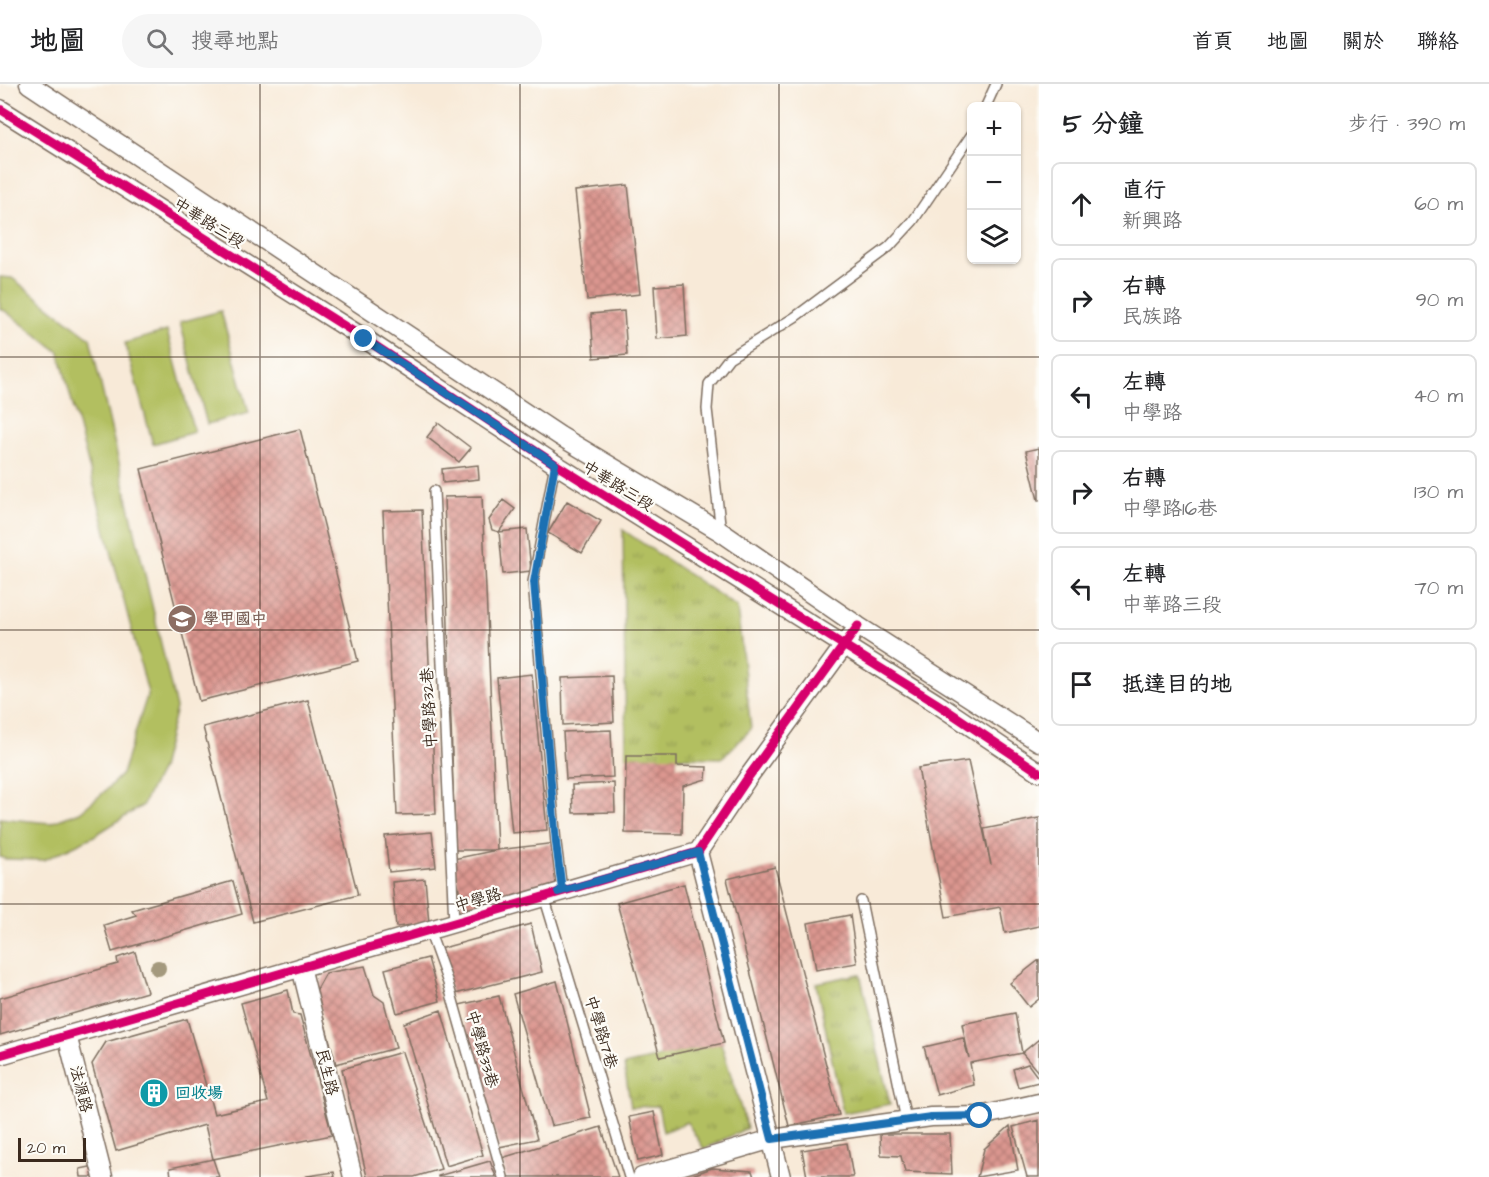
<!DOCTYPE html>
<html lang="zh-TW">
<meta charset="utf-8">
<style>
body{margin:0;font-family:"Architects Daughter","LXGW WenKai TC",sans-serif;background:#f6f6f6;color:#202124}
.controls{position:absolute;right:18px;top:18px;display:grid;overflow:hidden;border-radius:9px;box-shadow:0 2px 4px #0004}
.controls button{width:54px;height:54px;display:grid;place-items:center;padding:0;border:0;border-bottom:2px solid #e0e0e0;background:#fff;color:#202124;font:30px sans-serif}
.scale{position:absolute;left:18px;bottom:15px;width:68px;box-sizing:border-box;padding-left:6px;border:3px solid #3b2a1e;border-top:0;font-size:16px;line-height:21px;white-space:nowrap;color:#3b2a1e;-webkit-text-stroke:4px #fdfcf7;paint-order:stroke}
.stop{position:absolute;width:18px;height:18px;margin:-14px;border:4px solid #1f6fb2;border-radius:50%;background:#fff}
.stop.end{background:#1f6fb2;border-color:#fff;box-shadow:0 2px 6px #0008}
.list{margin:0;padding:0;list-style:none}
h2{display:flex;justify-content:space-between;align-items:center;height:78px;margin:0;padding:0 24px;font-size:26px}
h2 small{font-size:20px;font-weight:400;color:#757577}
.list li{display:grid;grid-template-columns:39px 1fr auto;gap:18px;align-items:center;box-sizing:border-box;height:84px;margin:0 12px 12px;padding:0 12px;border:2px solid #e0e0e0;border-radius:9px}
.list b{display:block;font-size:22px;white-space:nowrap}
.list p{margin:0;font-size:20px;white-space:nowrap;color:#757577}
.list em{font-size:20px;font-style:normal;color:#757577}
.icon{flex:none;width:33px;height:33px;fill:none;stroke:currentColor;stroke-width:2;stroke-linecap:round;stroke-linejoin:round}
.map{position:relative;flex:none;width:1039px;height:1093px;overflow:hidden}
header{display:flex;align-items:center;gap:36px;box-sizing:border-box;height:84px;padding:0 30px;background:#fff;border-bottom:2px solid #e0e0e0}
header strong{font-size:28px}
nav{display:flex;gap:33px;margin-inline-start:auto;font-size:21px}
.search{width:420px;height:54px;background:#f6f6f6;display:flex;align-items:center;gap:15px;box-sizing:border-box;padding:0 21px;border-radius:33px;color:#757577;font-size:22px}
main{display:flex}
aside{flex:1;background:#fff}
.map>svg:first-child{display:block}
.grass{fill:url(#grass-tufts);stroke:#767440;stroke-width:1.5}
.pitch{fill:#b2bf61;stroke:#767440;stroke-width:1.5}
.building{fill:url(#building-cross-hatch)}
.lines{fill:none;stroke-linecap:round;stroke-linejoin:round}
.lane-casing{stroke:#7d6d5f;stroke-width:12}
.street-casing{stroke:#7d6d5f;stroke-width:21}
.lane{stroke:#fff;stroke-width:9}
.street{stroke:#fff;stroke-width:18}
.cycleway-casing{stroke:#fdfcf7;stroke-width:13}
.cycleway{stroke:#d6006c;stroke-width:9}
.tree{fill:#a4997d}
.route{stroke:#1f6fb2;stroke-width:8}
.grid{fill:none;stroke:#3b2a1e;stroke-width:1.5;stroke-opacity:0.55}
.labels{text-anchor:middle;dominant-baseline:central;stroke-width:4.5;stroke-linejoin:round;paint-order:stroke}
.street-label{font-size:16px;fill:#3b2a1e;stroke:#fdfcf7}
.education-label{font-size:16px;font-weight:bold;fill:#785e54;stroke:#fdfcf7;text-anchor:start}
.culture-label{font-size:16px;font-weight:bold;fill:#0d838f;stroke:#fdfcf7;text-anchor:start}
</style>
<header>
<strong>地圖</strong>
<div class="search"><svg class="icon" aria-label="search" viewBox="0 0 24 24"><circle cx="10" cy="10" r="6"/><path d="M15 15l6 6"/></svg>搜尋地點</div>
<nav><a>首頁</a><a>地圖</a><a>關於</a><a>聯絡</a></nav>
</header>
<main>
<div class="map">
<svg width="1039" height="1093" viewBox="0 0 1039 1093">
<defs>
<pattern id="grass-tufts" width="24" height="20" patternUnits="userSpaceOnUse" patternTransform="scale(1.5)"><rect width="24" height="20" fill="#b2bf61"/><path d="M3 7l-1-3M5 7V3M7 7l1-3M15 17l-1-3M17 17v-4M19 17l1-3" fill="none" stroke="#929b4f"/></pattern>
<pattern id="building-cross-hatch" width="8" height="8" patternUnits="userSpaceOnUse" patternTransform="scale(1.5)"><rect width="8" height="8" fill="#dc9790"/><path d="M0 0l8 8M0 8l8-8" fill="none" stroke="#b47b75"/></pattern>
</defs>
<rect width="100%" height="100%" fill="#fdfcf7"/>
<filter id="ink" filterUnits="userSpaceOnUse"><feTurbulence type="fractalNoise" baseFrequency=".0167" numOctaves="2"/><feDisplacementMap in="SourceGraphic" scale="12" xChannelSelector="R" yChannelSelector="G"/><feConvolveMatrix kernelMatrix="1 2 1 2 8 2 1 2 1" color-interpolation-filters="sRGB"/></filter>
<filter id="wash" filterUnits="userSpaceOnUse"><feTurbulence type="fractalNoise" baseFrequency=".008" numOctaves="4" result="noise"/><feDisplacementMap in="SourceGraphic" scale="24" xChannelSelector="R" yChannelSelector="G"/><feGaussianBlur stdDeviation="1.35" result="paint"/><feColorMatrix in="noise" values="0 0 0 0 0 0 0 0 0 0 0 0 0 0 0 0 0 1.4 0 .05"/><feComposite in="paint" operator="in"/></filter>
<g filter="url(#wash)">
<rect width="100%" height="100%" fill="#f8ead8"/>
<path class="grass" d="M623 446 737 523 751 645 722 674 626 672Z
M860 890 890 1020 843 1029 816 899Z
M721 959 747 1044 704 1065 687 1038 663 1048 658 1022 631 1023 624 981Z"/>
<path class="pitch" d="M0 193 12 194 90 254 176 624 161 685 142 722 94 752 44 776 5 775 0 773V734L50 739 80 728 103 709 122 690 148 609 59 268 5 227 0 225Z
M221 227 249 329 207 340 180 238Z
M167 247 194 348 153 360 125 259Z"/>
<g id="blocks">
<path class="building" d="M628 101 640 210 587 216 575 107Z
M684 200 687 252 657 255 654 202Z
M624 227 627 271 594 274 591 230Z
M438 339 471 364 459 378 427 353Z
M300 345 358 577 199 617 141 385Z
M1039 364V416H1038L1026 367Z
M478 381 479 395 443 399 442 385Z
M482 412 497 766H455L444 413Z
M503 416 515 425 499 448 492 446 489 436Z
M567 417 601 437 582 469 548 449Z
M422 426 436 730 397 731 383 427Z
M527 445 531 487 503 490 499 448Z
M532 590 547 746 512 749 497 594Z
M612 592 614 638 563 641 562 594Z
M308 616 358 811 253 838 203 643Z
M611 646 613 693 566 695 563 648Z
M626 672H677V682L707 683 706 695 683 702 682 750 625 749Z
M968 677 991 781 984 745 1039 734V842L1005 849 1000 823 946 833 918 684Z
M614 699 615 728 573 729 572 701Z
M432 748 436 783 389 788 385 752Z
M556 759 562 806 463 825 453 775 497 766Z
M775 783 839 1031 789 1042 727 795Z
M425 795 429 839 396 843 392 798Z
M233 797 242 830 112 868 104 841 136 831 132 826Z
M684 800 724 959 660 973 617 819Z
M850 831 857 879 816 886 808 839Z
M531 840 542 888 451 911 439 865Z
M135 868 147 908 0 951V914L118 880 117 874Z
M428 874 440 917 397 929 385 885Z
M1039 876V915L1029 923 1010 899Z
M365 882 374 911 384 918 396 964 336 980 316 907 326 889Z
M557 897 591 1034 551 1042 513 910Z
M288 906 293 930 300 931 332 1051 213 1075 205 1041 116 1067 92 980 106 958 187 935 214 1030 268 1018 241 919Z
M499 912 537 1055 499 1063 459 921Z
M441 926 483 1071 446 1082 404 939Z
M1015 929 1022 969 1039 955V987L1038 988 1022 969 970 979 974 1001 937 1011 924 963 963 954 969 974 962 940Z
M402 968 441 1085 414 1093H367L342 985Z
M1028 980 1039 995V998L1018 1003 1013 985Z
M654 1028 663 1071 638 1077 629 1033Z
M1039 1036V1093H1027L1013 1043Z
M1010 1042 1018 1086 977 1093 984 1065Z
M601 1043 618 1093H506L502 1074Z
M880 1050H950L952 1090 905 1088 901 1072 881 1071Z
M847 1059 853 1093H807L802 1066Z
M213 1075 219 1093H171L170 1084Z
M490 1077 496 1093H438V1092Z
M95 1082 96 1093H81L80 1085Z
M712 1084 752 1087 754 1093H687Z
M334 1088 335 1093H308L307 1092Z"/>
</g>
</g>
<g filter="url(#ink)">
<use href="#blocks" fill-opacity="0" stroke="#7d6d5f" stroke-width="1.5"/>
<g class="lines">
<g class="lane-casing">
<path id="lane" d="M986 22 996 0
M555 380 533 498 556 759 562 806 559 808
M434 407 454 839
M721 448 707 325 709 300 729 274 795 233 889 163 913 137 972 50
M544 812 629 1093
M861 817 906 1036
M429 846 448 899 503 1093"/>
</g>
<g class="street-casing">
<path id="street" d="M29 0 560 352 721 448 858 542 1039 658
M0 25 365 255 555 380 936 619 1039 688
M698 768 781 1093
M301 883 353 1093
M67 951 103 1093
M0 971 698 768 749 692 851 552
M642 1093 772 1055 931 1033 980 1032 1039 1019"/>
</g>
<use href="#lane" class="lane"/>
<use href="#street" class="street"/>
<g class="cycleway-casing">
<path id="cycleway" d="M0 25 365 255 555 380 936 619 1039 688
M0 971 698 768 749 692 858 542"/>
</g>
<use href="#cycleway" class="cycleway"/>
</g>
<circle class="tree" cx="158" cy="884" r="8"/>
</g>
<g class="lines" filter="url(#ink)">
<path class="route" d="M364 255 555 380 534 498 556 759 562 806 558 808 698 768 772 1055 931 1033 980 1032"/>
</g>
<path class="grid" d="M260 0V1093M520 0V1093M779 0V1093M0 273H1039M0 546H1039M0 820H1039"/>
<defs>
<g id="school-disc" transform="scale(1.5)"><circle r="9.5" fill="#8d6e63" stroke="#fdfcf7"/><path d="M0-5L7-2L0 1L-7-2ZM-4 1L0 2.5L4 1V4Q0 6-4 4Z" fill="#fff"/></g>
<g id="building-disc" transform="scale(1.5)"><circle r="9.5" fill="#0f9aa8" stroke="#fdfcf7"/><path d="M-4-6H4V6H1V3H-1V6H-4ZM-2.5-4.3h1.7v1.8h-1.7ZM.8-4.3h1.7v1.8H.8ZM-2.5-1h1.7V.8h-1.7ZM.8-1h1.7V.8H.8Z" fill="#fff"/></g>
</defs>
<g fill-rule="evenodd">
<use href="#school-disc" x="182" y="535"/>
<use href="#building-disc" x="154" y="1009"/>
</g>
<g class="labels">
<g class="street-label">
<text transform="translate(209 139) rotate(32)">中華路三段</text>
<text transform="translate(618 402) rotate(32)">中華路三段</text>
<text transform="translate(429 624) rotate(-93)">中學路32巷</text>
<text transform="translate(478 816) rotate(-16)">中學路</text>
<text transform="translate(601 948) rotate(73)">中學路17巷</text>
<text transform="translate(482 965) rotate(74)">中學路33巷</text>
<text transform="translate(327 988) rotate(76)">民生路</text>
<text transform="translate(81 1005) rotate(76)">法源路</text>
</g>
<g class="education-label">
<text x="203" y="535">學甲國中</text>
</g>
<g class="culture-label">
<text x="175" y="1009">回收場</text>
</g>
</g>
</svg>
<div class="controls">
<button>+</button>
<button>−</button>
<button><svg class="icon" aria-label="layers" viewBox="0 0 24 24"><path d="M12 4l9 5-9 5-9-5zM3 14l9 5 9-5"/></svg></button>
</div>
<div class="scale">20 m</div>
<div class="stop" style="left:980px;top:1032px"></div>
<div class="stop end" style="left:364px;top:255px"></div>
</div>
<aside>
<h2>5 分鐘<small>步行 · 390 m</small></h2>
<ul class="list">
<li><svg class="icon" aria-label="ahead" viewBox="0 0 24 24"><path d="M12 20V5M6 11l6-6 6 6"/></svg><div><b>直行</b><p>新興路</p></div><em>60 m</em></li>
<li><svg class="icon" aria-label="right" viewBox="0 0 24 24"><path d="M7 20v-9h11M14 6l5 5-5 5"/></svg><div><b>右轉</b><p>民族路</p></div><em>90 m</em></li>
<li><svg class="icon" aria-label="left" viewBox="0 0 24 24"><path d="M17 20v-9H6M10 6l-5 5 5 5"/></svg><div><b>左轉</b><p>中學路</p></div><em>40 m</em></li>
<li><svg class="icon" aria-label="right" viewBox="0 0 24 24"><path d="M7 20v-9h11M14 6l5 5-5 5"/></svg><div><b>右轉</b><p>中學路16巷</p></div><em>130 m</em></li>
<li><svg class="icon" aria-label="left" viewBox="0 0 24 24"><path d="M17 20v-9H6M10 6l-5 5 5 5"/></svg><div><b>左轉</b><p>中華路三段</p></div><em>70 m</em></li>
<li><svg class="icon" aria-label="arrive" viewBox="0 0 24 24"><path d="M6 21V4h12l-3 4 3 4H6"/></svg><div><b>抵達目的地</b></div></li>
</ul>
</aside>
</main>
